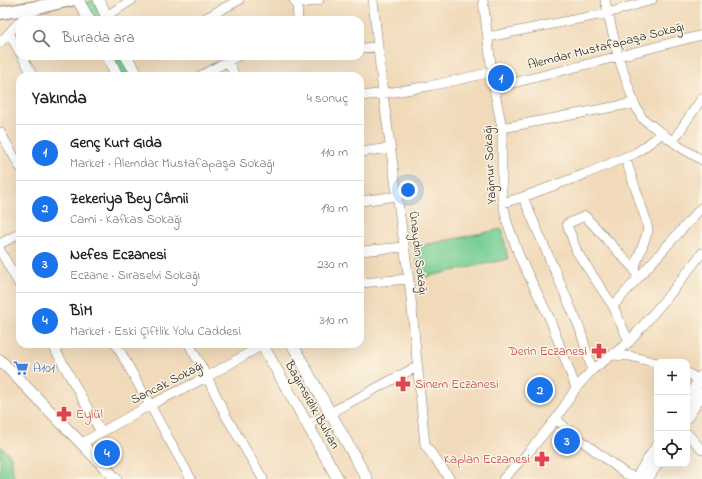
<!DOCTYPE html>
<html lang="tr">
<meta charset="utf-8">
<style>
body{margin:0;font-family:"Indie Flower",sans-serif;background:#f6f6f6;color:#222}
.controls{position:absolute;right:12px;bottom:12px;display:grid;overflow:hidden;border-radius:8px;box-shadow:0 4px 16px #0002}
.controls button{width:36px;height:36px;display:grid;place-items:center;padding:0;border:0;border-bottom:1px solid #e0e0e0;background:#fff;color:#222;font:20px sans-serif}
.you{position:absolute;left:408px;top:190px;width:14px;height:14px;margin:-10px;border:3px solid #fff;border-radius:50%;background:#1a73e8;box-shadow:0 0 0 6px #1a73e833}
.badge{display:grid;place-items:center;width:26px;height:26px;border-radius:50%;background:#1a73e8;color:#fff;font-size:13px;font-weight:700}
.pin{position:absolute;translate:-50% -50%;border:2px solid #fff;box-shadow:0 1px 4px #0006}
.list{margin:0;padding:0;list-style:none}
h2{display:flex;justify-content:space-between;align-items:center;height:52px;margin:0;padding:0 16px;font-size:17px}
h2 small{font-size:13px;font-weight:400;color:#767676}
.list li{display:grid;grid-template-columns:26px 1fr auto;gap:12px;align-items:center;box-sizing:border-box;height:56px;padding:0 16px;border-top:1px solid #e0e0e0}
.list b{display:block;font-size:15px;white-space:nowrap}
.list p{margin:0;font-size:13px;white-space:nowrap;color:#767676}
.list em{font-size:13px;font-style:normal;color:#767676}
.icon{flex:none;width:22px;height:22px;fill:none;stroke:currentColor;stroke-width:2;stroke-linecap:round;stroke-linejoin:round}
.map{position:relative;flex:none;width:702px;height:479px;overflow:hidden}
.search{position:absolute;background:#fff;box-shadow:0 4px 16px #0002;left:16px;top:16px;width:348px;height:44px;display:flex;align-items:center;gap:10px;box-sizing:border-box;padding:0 14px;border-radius:12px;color:#767676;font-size:15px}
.panel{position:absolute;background:#fff;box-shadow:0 4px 16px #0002;left:16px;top:72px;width:348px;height:276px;border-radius:12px}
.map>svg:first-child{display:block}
.green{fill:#76ce94;stroke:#497558}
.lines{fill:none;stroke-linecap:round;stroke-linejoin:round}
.minor-casing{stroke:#867b6b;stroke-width:10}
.tertiary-casing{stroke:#867b6b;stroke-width:12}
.secondary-casing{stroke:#867b6b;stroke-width:14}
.minor{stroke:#fff;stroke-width:9}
.tertiary{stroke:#fff;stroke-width:11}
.secondary{stroke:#fff;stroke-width:12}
.labels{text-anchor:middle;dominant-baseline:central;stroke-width:3;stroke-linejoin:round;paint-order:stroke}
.street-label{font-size:13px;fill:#1c1c1c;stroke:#fcf5e5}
.health-label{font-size:13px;fill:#be3a42;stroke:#fcf5e5;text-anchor:end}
.shop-label{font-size:13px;fill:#366cbe;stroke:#fcf5e5;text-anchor:start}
</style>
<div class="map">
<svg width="702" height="479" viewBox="0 0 702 479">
<rect width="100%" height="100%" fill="#fcf5e5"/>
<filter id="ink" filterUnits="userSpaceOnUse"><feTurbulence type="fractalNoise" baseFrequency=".025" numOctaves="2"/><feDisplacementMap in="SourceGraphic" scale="8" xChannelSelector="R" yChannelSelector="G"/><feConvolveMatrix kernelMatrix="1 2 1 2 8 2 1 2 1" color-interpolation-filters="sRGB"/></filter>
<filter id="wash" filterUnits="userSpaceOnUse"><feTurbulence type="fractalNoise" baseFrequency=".012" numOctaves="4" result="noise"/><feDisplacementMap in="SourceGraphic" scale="16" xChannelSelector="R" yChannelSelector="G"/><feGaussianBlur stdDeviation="0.9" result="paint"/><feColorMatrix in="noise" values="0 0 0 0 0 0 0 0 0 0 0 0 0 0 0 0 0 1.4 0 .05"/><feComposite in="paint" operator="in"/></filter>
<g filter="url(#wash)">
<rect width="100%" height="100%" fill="#f1daba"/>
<path class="green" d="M91 0H94L104 20H91L83 4Z
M111 56H123L135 76H121Z
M502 229 508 259 420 278 414 247Z
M0 446 11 456 14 479H0Z"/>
</g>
<g filter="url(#ink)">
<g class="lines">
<g class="minor-casing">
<path id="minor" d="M294 0 297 4 298 20
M373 0 383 94 410 288 425 445 450 479
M483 0 494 88 502 128V198L507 222 520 258 549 317 576 388
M605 0 618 56 634 103 642 118 680 147 702 160
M297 4 319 0
M106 16 132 0
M21 20 27 14 37 10
M202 20 239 0
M9 33 20 53
M488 37 608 13 652 0
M0 43 20 21
M360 48 378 47
M22 56 33 76
M228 61 235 76
M200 76 238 56
M494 88 702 35
M360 96C405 92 449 82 492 72
M502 128 634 103
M0 132 20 167
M673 141 702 98
M360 152 391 148
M625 157 646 220 648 231 634 269
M523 197 580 329 592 370
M360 201 397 196
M503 203 523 197 585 174 636 153 663 133
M0 244 20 233
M0 250 20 286
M360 251 404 247
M638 278 702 207
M360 283 408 279
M613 306 638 278 634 269 585 216 567 224 577 252 613 306 629 342
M52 344 101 432
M116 344 191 479
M189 344 207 377 226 416 263 479
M612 355 629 342 670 294 702 253
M687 373 700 380
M556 419 574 435 626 474 642 479
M307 425 418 366
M687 433 702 450
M82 443 150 405 207 377 264 344
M503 479 526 455 556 419 576 388 592 370 612 355 630 356 657 363"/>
</g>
<g class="tertiary-casing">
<path id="tertiary" d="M78 0 89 20
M99 0 108 20
M108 56 117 76
M126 56 138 76
M262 344 338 479
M292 344 367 479
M0 360 116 479
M687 400 702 376
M687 417 702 394
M636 479 657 446
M647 479 657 464"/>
</g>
<g class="secondary-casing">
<path id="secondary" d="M0 13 49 5 71 0"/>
</g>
<use href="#minor" class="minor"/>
<use href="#tertiary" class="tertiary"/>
<use href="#secondary" class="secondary"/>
</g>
</g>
<defs>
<g id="pharmacy-bare" transform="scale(1.2)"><path d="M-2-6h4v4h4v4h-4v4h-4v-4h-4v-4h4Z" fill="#e0444e" stroke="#fcf5e5" stroke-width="2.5" paint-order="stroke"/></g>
<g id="supermarket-bare" transform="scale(1.2)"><path d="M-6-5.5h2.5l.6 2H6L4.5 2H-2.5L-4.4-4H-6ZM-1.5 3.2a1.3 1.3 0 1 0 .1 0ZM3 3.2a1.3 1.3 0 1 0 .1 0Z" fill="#3f7fe0" stroke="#fcf5e5" stroke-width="2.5" paint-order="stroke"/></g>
</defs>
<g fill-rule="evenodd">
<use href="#pharmacy-bare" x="599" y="351"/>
<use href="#supermarket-bare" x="21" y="368"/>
<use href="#pharmacy-bare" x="403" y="384"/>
<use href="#pharmacy-bare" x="64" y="414"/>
<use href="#pharmacy-bare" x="542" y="459"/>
</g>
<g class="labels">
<g class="street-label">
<text transform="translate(606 46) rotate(-14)">Alemdar Mustafapaşa Sokağı</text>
<text transform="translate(490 165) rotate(-93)">Yağmur Sokağı</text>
<text transform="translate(418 253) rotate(83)">Ünaydın Sokağı</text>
<text transform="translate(167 383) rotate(-27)">Sancak Sokağı</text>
<text transform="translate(312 405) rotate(61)">Bağımsızlık Bulvarı</text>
</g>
<g class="health-label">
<text x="587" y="351">Derin Eczanesi</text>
<text x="415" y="384" text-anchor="start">Sinem Eczanesi</text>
<text x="76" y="414" text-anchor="start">Eylül</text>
<text x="530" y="459">Kaplan Eczanesi</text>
</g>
<g class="shop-label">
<text x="33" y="368">A101</text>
</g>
</g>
</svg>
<div class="controls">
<button>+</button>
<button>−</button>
<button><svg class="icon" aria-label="locate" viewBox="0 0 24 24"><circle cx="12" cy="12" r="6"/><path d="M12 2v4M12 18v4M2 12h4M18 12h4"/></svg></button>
</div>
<div class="you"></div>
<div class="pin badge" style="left:501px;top:78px">1</div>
<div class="pin badge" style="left:540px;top:390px">2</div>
<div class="pin badge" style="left:567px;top:441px">3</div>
<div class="pin badge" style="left:107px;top:453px">4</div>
<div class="search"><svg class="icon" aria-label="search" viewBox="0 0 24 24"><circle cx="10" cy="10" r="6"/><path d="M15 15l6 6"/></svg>Burada ara</div>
<section class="panel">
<h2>Yakında<small>4 sonuç</small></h2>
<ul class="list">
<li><span class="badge">1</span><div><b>Genç Kurt Gıda</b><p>Market · Alemdar Mustafapaşa Sokağı</p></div><em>110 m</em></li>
<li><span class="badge">2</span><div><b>Zekeriya Bey Câmii</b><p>Cami · Kafkas Sokağı</p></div><em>190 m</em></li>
<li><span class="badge">3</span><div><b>Nefes Eczanesi</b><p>Eczane · Sıraselvi Sokağı</p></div><em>230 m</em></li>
<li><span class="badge">4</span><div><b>BİM</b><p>Market · Eski Çiftlik Yolu Caddesi</p></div><em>310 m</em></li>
</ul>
</section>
</div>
